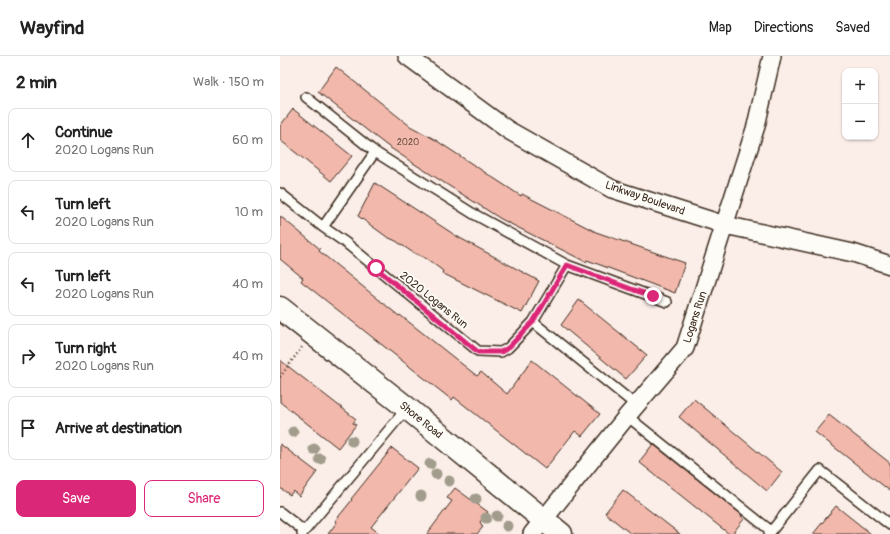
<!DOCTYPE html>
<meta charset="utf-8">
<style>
body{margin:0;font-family:Pangolin,sans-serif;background:#f6f6f6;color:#222}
.controls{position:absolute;right:12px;top:12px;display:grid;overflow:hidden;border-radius:8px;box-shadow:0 1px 3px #0004}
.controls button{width:36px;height:36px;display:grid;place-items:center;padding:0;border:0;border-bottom:1px solid #e0e0e0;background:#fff;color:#222;font:20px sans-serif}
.stop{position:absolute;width:12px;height:12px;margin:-9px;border:3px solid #db2777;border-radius:50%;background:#fff}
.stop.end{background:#db2777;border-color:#fff;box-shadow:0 1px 4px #0008}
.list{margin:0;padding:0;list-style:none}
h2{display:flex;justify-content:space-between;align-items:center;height:52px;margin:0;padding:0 16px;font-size:17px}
h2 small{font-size:13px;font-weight:400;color:#767676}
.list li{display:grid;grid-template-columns:26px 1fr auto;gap:12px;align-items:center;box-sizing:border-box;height:64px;margin:0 8px 8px;padding:0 8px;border:1px solid #e0e0e0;border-radius:8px}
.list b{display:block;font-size:15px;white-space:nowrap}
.list p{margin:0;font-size:13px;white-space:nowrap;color:#767676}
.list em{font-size:13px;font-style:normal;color:#767676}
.actions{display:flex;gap:8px;padding:12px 16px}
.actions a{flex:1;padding:9px 0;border:1px solid #db2777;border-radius:8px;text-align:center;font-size:14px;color:#db2777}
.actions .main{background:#db2777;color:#fff}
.icon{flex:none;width:22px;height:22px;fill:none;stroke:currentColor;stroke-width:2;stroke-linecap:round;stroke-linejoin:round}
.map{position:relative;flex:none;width:610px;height:478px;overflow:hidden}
header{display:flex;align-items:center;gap:24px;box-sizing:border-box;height:56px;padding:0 20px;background:#fff;border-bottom:1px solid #e0e0e0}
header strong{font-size:19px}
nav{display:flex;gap:22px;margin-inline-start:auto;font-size:14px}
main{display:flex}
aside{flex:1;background:#fff}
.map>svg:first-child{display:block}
.building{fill:#f2b8ac;stroke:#3b2a1e}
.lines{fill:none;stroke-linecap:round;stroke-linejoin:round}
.lane-casing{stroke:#3b2a1e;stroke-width:12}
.street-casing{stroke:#3b2a1e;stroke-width:20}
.secondary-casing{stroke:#3b2a1e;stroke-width:25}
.path{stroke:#3b2a1e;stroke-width:2.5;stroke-dasharray:1 3;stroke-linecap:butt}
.lane{stroke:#fdfcf7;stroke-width:9}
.street{stroke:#fdfcf7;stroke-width:17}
.secondary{stroke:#fdfcf7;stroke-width:22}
.tree{fill:#a19c8c}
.route{stroke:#db2777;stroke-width:5}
.labels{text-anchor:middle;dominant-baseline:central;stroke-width:3.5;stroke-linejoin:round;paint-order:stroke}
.number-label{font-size:9px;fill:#694e42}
.street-label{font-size:11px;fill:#3b2a1e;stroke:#fdfcf7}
</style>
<header>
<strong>Wayfind</strong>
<nav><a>Map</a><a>Directions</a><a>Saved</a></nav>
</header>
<main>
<aside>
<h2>2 min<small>Walk · 150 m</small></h2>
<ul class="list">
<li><svg class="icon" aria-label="ahead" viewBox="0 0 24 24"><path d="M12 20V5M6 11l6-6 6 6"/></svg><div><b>Continue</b><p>2020 Logans Run</p></div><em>60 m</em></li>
<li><svg class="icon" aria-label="left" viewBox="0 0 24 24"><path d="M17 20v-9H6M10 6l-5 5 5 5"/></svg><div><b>Turn left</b><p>2020 Logans Run</p></div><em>10 m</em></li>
<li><svg class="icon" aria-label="left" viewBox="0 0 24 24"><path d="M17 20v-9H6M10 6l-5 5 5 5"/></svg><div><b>Turn left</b><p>2020 Logans Run</p></div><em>40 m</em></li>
<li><svg class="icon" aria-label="right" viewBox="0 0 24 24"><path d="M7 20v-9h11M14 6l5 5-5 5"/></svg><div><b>Turn right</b><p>2020 Logans Run</p></div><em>40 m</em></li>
<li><svg class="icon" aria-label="arrive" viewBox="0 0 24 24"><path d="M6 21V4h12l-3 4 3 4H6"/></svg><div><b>Arrive at destination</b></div></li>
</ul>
<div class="actions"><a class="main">Save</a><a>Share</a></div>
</aside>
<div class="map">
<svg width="610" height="478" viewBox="0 0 610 478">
<rect width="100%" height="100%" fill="#fbeee8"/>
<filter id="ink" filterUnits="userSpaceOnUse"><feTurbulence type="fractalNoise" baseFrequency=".025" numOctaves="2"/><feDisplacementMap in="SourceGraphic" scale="8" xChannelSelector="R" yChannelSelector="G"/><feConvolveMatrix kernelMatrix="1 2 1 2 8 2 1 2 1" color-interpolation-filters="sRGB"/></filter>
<g filter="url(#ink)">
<path class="building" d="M56 11 130 70 154 83 241 140 242 138 316 176 405 207 395 237 307 204 306 206 221 163 133 107 106 89 38 36Z
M13 53 72 100 51 125 0 84V70Z
M95 127 178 181 259 225 242 257 162 217 163 215 147 203 132 196 116 185 107 181 78 160Z
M0 160 40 193 39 195 119 260 120 259 197 320 201 316 227 338 252 304 320 358 302 380 295 375 265 413 174 341 172 344 21 225 23 222 0 203Z
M299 244 367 299 346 323 281 269Z
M0 304 76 363 73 367 76 369 58 392 0 346Z
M414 343 502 416 487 435 399 361Z
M549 359 610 407V435L535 376Z
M0 388 37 416 19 440 13 435 10 439 0 432Z
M373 388 462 459 461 460 464 463 452 478H449L359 406Z
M112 392 138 412 91 471 100 478H48L57 466 55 465 72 444 71 443Z
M175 432 208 456 200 466 203 471 197 478H147L172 445 167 442Z
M343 434 400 478H351L325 457Z
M556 450 591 478H533Z"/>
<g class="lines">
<g class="lane-casing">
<path id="lane" d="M26 41 95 96 192 157 287 209 387 246
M0 137 43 171 66 187 198 295 221 296 228 292 253 266 287 209
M43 171 95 96
M253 266 357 350
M347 360 491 475
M0 456 24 475
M22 478 127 352
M489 478 540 414 610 469"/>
</g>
<g class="street-casing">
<path id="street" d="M127 0 228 74 332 133 445 169 573 197 610 209
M252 478 347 360 405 292 476 70 492 0"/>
</g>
<g class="secondary-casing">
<path id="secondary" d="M0 252 127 352 281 478"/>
</g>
<path class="path" d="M0 321 22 291"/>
<use href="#lane" class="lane"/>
<use href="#street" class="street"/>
<use href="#secondary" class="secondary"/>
</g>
<g class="tree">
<circle cx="13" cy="376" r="5.5"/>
<circle cx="72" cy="385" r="5.5"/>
<circle cx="34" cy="393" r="5.5"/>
<circle cx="40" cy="403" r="5.5"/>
<circle cx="150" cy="408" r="5.5"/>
<circle cx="156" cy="418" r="5.5"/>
<circle cx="169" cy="425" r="5.5"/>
<circle cx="141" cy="440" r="5.5"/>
<circle cx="196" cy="443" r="5.5"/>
<circle cx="217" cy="460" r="5.5"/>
<circle cx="206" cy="462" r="5.5"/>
<circle cx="227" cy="470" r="5.5"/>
</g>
</g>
<g class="lines" filter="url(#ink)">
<path class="route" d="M96 212 198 296H221L228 292 253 266 287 209 354 234 373 240"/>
</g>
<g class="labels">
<g class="number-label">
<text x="128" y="86">2020</text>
</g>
<g class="street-label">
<text transform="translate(365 142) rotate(19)">Linkway Boulevard</text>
<text transform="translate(154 244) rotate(39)">2020 Logans Run</text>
<text transform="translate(415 261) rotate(-72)">Logans Run</text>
<text transform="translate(141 364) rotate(39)">Shore Road</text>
</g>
</g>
</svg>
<div class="controls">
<button>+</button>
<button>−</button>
</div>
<div class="stop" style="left:96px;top:212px"></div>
<div class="stop end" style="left:373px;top:240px"></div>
</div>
</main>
